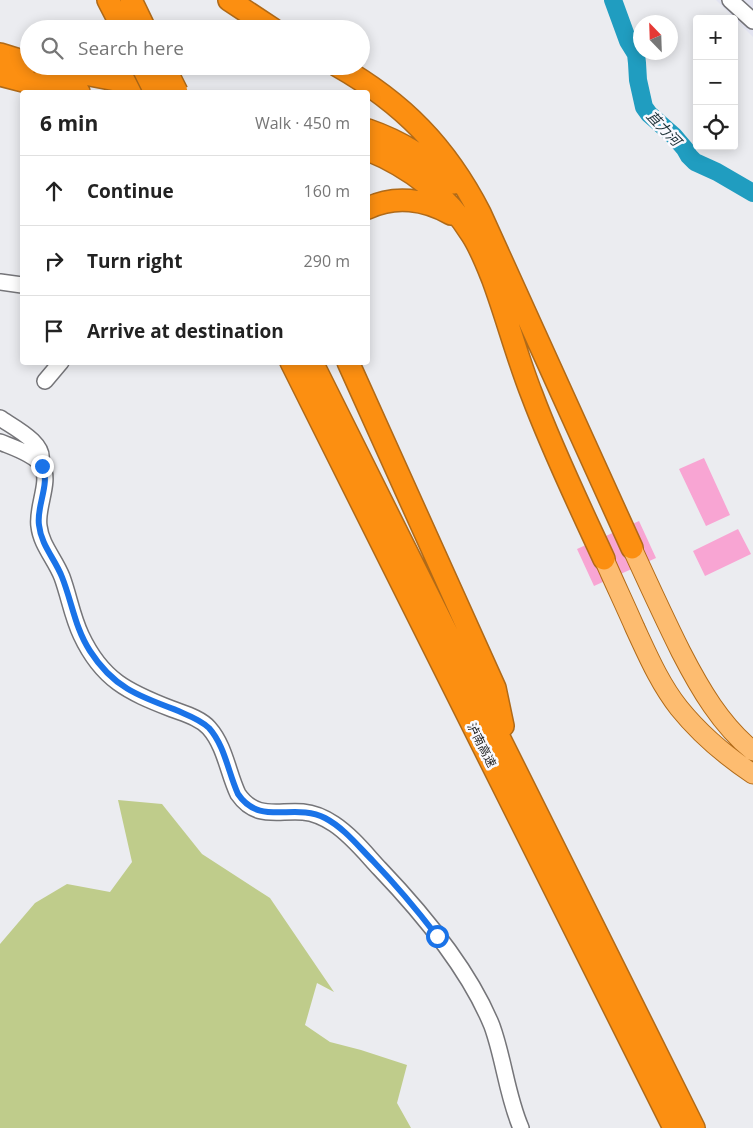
<!DOCTYPE html>
<meta charset="utf-8">
<style>
body{margin:0;font-family:"Open Sans","Noto Sans SC",sans-serif;background:#f2f2f2;color:#222}
.controls{position:absolute;right:15px;top:15px;display:grid;overflow:hidden;border-radius:5px;box-shadow:0 2px 12px #0003}
.controls button{width:45px;height:45px;display:grid;place-items:center;padding:0;border:0;border-bottom:1px solid #e0e0e0;background:#fff;color:#222;font:25px sans-serif}
.compass{position:absolute;left:633px;top:15px;width:45px;height:45px;border-radius:50%;background:#fff;box-shadow:0 2px 12px #0003;rotate:337deg}
.stop{position:absolute;width:15px;height:15px;margin:-11px;border:4px solid #1a73e8;border-radius:50%;background:#fff}
.stop.end{background:#1a73e8;border-color:#fff;box-shadow:0 1px 5px #0008}
.list{margin:0;padding:0;list-style:none}
h2{display:flex;justify-content:space-between;align-items:center;height:65px;margin:0;padding:0 20px;font-size:21px}
h2 small{font-size:16px;font-weight:400;color:#767676}
.list li{display:grid;grid-template-columns:32px 1fr auto;gap:15px;align-items:center;box-sizing:border-box;height:70px;padding:0 20px;border-top:1px solid #e0e0e0}
.list b{display:block;font-size:19px;white-space:nowrap}
.list em{font-size:16px;font-style:normal;color:#767676}
.icon{flex:none;width:28px;height:28px;fill:none;stroke:currentColor;stroke-width:2;stroke-linecap:round;stroke-linejoin:round}
.map{position:relative;flex:none;width:753px;height:1128px;overflow:hidden}
.search{position:absolute;background:#fff;box-shadow:0 2px 12px #0003;left:20px;top:20px;width:350px;height:55px;display:flex;align-items:center;gap:12px;box-sizing:border-box;padding:0 18px;border-radius:28px;color:#767676;font-size:19px}
.panel{position:absolute;background:#fff;box-shadow:0 2px 12px #0003;left:20px;top:90px;width:350px;height:275px;border-radius:5px}
.map>svg:first-child{display:block}
.built{fill:#e3e4f1}
.green{fill:#bfcc8b}
.lines{fill:none;stroke-linecap:round;stroke-linejoin:round}
.river{stroke:#209dc0;stroke-width:18}
.building{fill:#f8a5d3}
.minor-casing{stroke:#757579;stroke-width:18}
.major-casing{stroke:#b06a18;stroke-width:21}
.highway-casing{stroke:#b06a18;stroke-width:24}
.minor{stroke:#fff;stroke-width:15}
.major{stroke:#fdbc70;stroke-width:19}
.highway{stroke:#fc8f11;stroke-width:21}
.highway-bridge-casing{stroke:#b06a18;stroke-width:24;stroke-linecap:butt}
.highway-bridge{stroke:#fc8f11;stroke-width:21}
.route{stroke:#1a73e8;stroke-width:6}
.labels{text-anchor:middle;dominant-baseline:central;stroke-width:5;stroke-linejoin:round;paint-order:stroke}
.street-label{font-size:12px;fill:#232425;stroke:#f9f9fe}
.water-label{font-size:14px;font-style:italic;fill:#1b2f36;stroke:#f9f9fe}
</style>
<div class="map">
<svg width="753" height="1128" viewBox="0 0 753 1128">
<rect width="100%" height="100%" fill="#ebecf0"/>
<path class="built" d="M716 0H753V37Z"/>
<path class="green" d="M118 800 162 804 202 854 270 898 334 992 317 983 305 1025 330 1042 361 1050 407 1065 397 1103 411 1128H0V944L35 903 67 884 110 892 132 862Z"/>
<g class="lines">
<path class="river" d="M613 0 628 41 636 54 637 63 638 80 644 107 649 114 674 136 685 149 689 156 695 162 717 172 753 193"/>
</g>
<path class="building" d="M704 458 730 515 706 526 679 469Z
M639 521 656 558 594 586 577 549Z
M738 529 751 554 705 576 693 551Z"/>
<g class="lines">
<g class="minor-casing">
<path id="minor" d="M730 0 753 21
M0 282 22 285
M45 381 61 362
M0 418C13 427 48 444 40 463
M0 442C12 447 35 454 42 466 51 481 36 508 39 526 41 545 55 559 62 577 69 596 72 616 81 635 102 680 128 692 172 709 185 714 200 718 209 728 225 746 228 773 238 794 256 820 277 810 303 812 314 813 325 818 334 824 352 836 366 854 380 869 422 913 469 969 492 1026 504 1059 507 1096 521 1128"/>
</g>
<g class="major-casing">
<path id="major" d="M632 548C648 583 664 618 681 652 700 689 721 725 753 751
M604 559C614 582 625 605 635 628 648 656 660 684 679 708 700 734 726 756 753 774"/>
</g>
<g class="highway-casing">
<path id="highway" d="M108 0 123 29
M131 0 145 29
M229 0 273 29
M0 54 29 63
M43 66 168 90
M338 66C403 103 446 147 480 213L632 548
M0 75 42 86 79 92
M368 130C400 141 429 159 454 183
M368 150C410 167 448 196 472 235 481 249 487 265 493 280 507 318 517 357 532 395 553 451 579 505 604 559
M368 208C395 195 425 199 451 214
M291 362 674 1128
M312 362 694 1128
M348 362 495 688 503 726"/>
</g>
<use href="#minor" class="minor"/>
<use href="#major" class="major"/>
<use href="#highway" class="highway"/>
<g class="highway-bridge-casing">
<path id="highway-bridge" d="M142 66 155 92
M164 66 177 92"/>
</g>
<use href="#highway-bridge" class="highway-bridge"/>
</g>
<g class="lines">
<path class="route" d="M42 466C51 483 36 506 39 525 41 545 55 559 62 577 72 602 75 628 90 651 113 687 138 696 176 710 187 715 200 719 209 728 225 746 228 772 238 794 260 827 294 802 325 818 344 828 358 846 373 861 396 885 417 910 437 936"/>
</g>
<g class="labels">
<g class="street-label">
<text transform="translate(482 745) rotate(63)">泸南高速</text>
</g>
<g class="water-label">
<text transform="translate(664 128) rotate(46)">苴力河</text>
</g>
</g>
</svg>
<div class="controls">
<button>+</button>
<button>−</button>
<button><svg class="icon" aria-label="locate" viewBox="0 0 24 24"><circle cx="12" cy="12" r="6"/><path d="M12 2v4M12 18v4M2 12h4M18 12h4"/></svg></button>
</div>
<svg class="compass" viewBox="-18 -18 36 36"><path d="M0-13l5 13h-10z" fill="#e53935"/><path d="M0 13l5-13h-10z" fill="#767676"/></svg>
<div class="stop" style="left:437px;top:936px"></div>
<div class="stop end" style="left:42px;top:466px"></div>
<div class="search"><svg class="icon" aria-label="search" viewBox="0 0 24 24"><circle cx="10" cy="10" r="6"/><path d="M15 15l6 6"/></svg>Search here</div>
<section class="panel">
<h2>6 min<small>Walk · 450 m</small></h2>
<ul class="list">
<li><svg class="icon" aria-label="ahead" viewBox="0 0 24 24"><path d="M12 20V5M6 11l6-6 6 6"/></svg><div><b>Continue</b></div><em>160 m</em></li>
<li><svg class="icon" aria-label="right" viewBox="0 0 24 24"><path d="M7 20v-9h11M14 6l5 5-5 5"/></svg><div><b>Turn right</b></div><em>290 m</em></li>
<li><svg class="icon" aria-label="arrive" viewBox="0 0 24 24"><path d="M6 21V4h12l-3 4 3 4H6"/></svg><div><b>Arrive at destination</b></div></li>
</ul>
</section>
</div>
